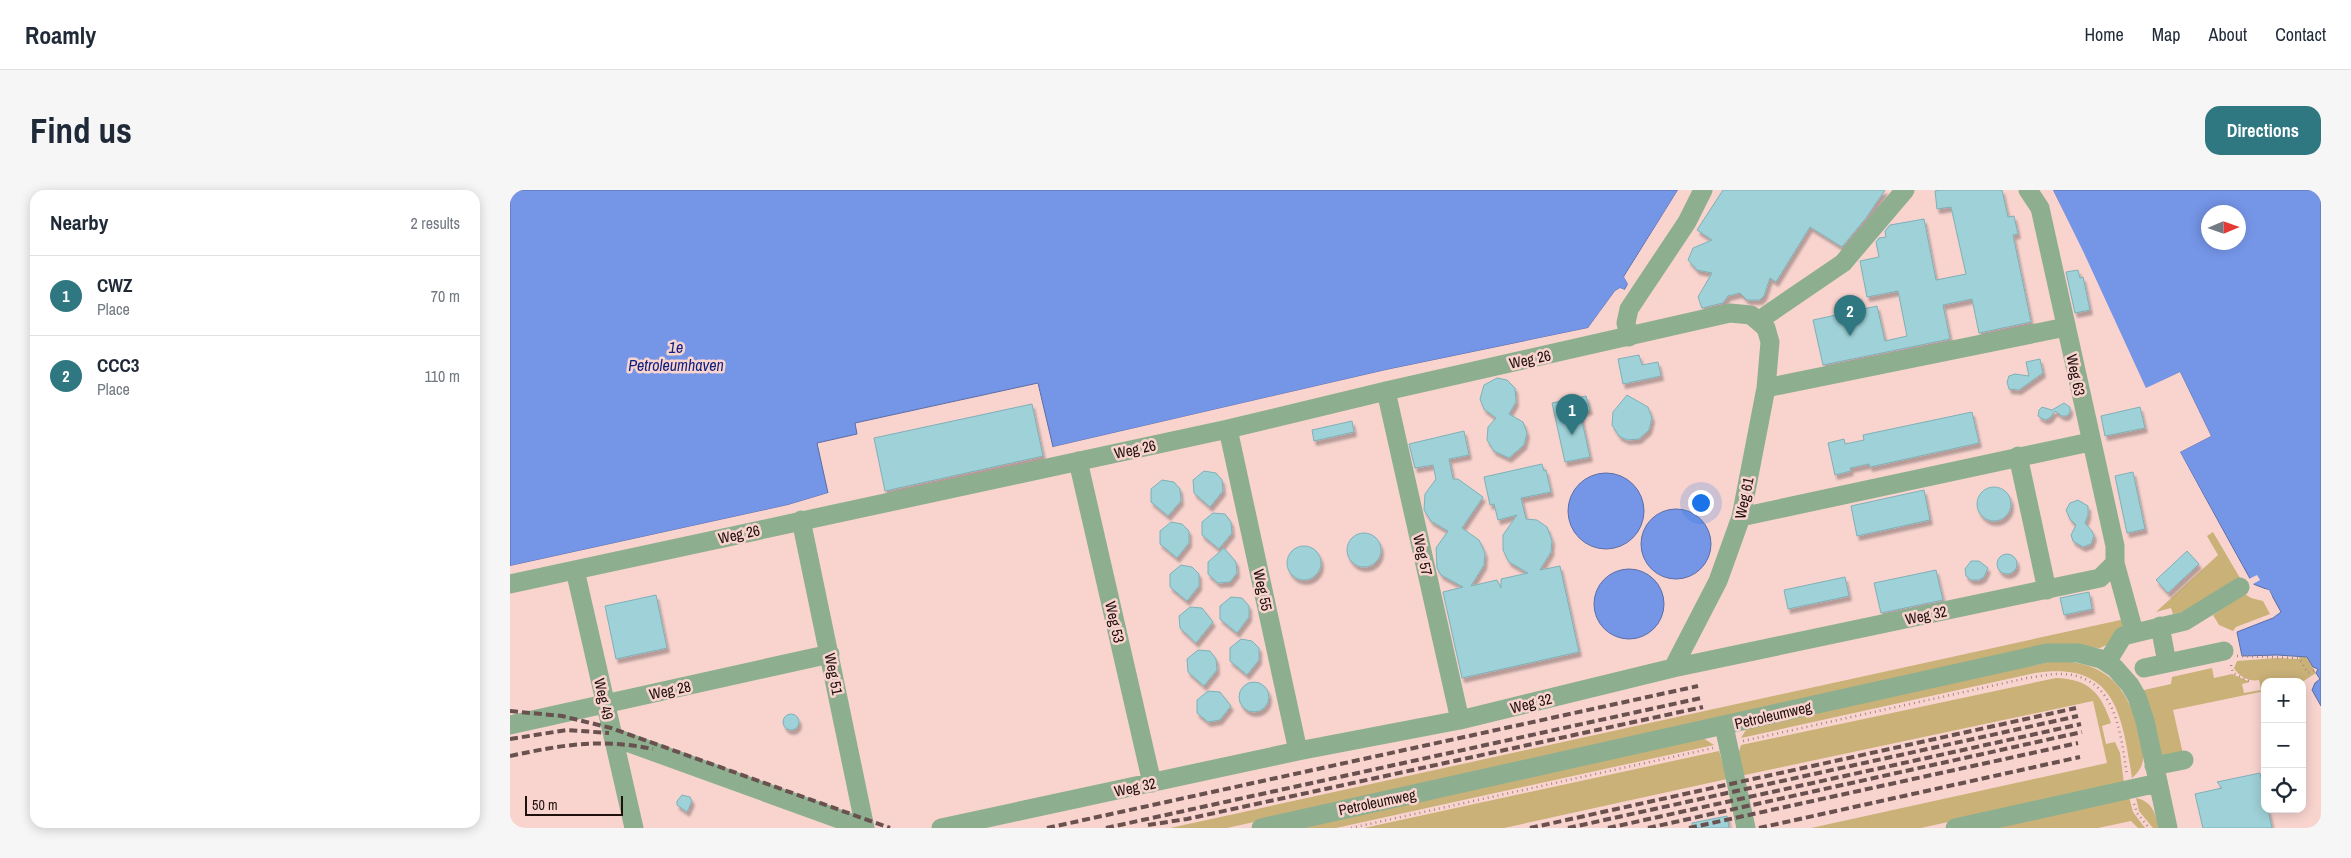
<!DOCTYPE html>
<meta charset="utf-8">
<style>
body{margin:0;font-family:"Archivo Narrow",sans-serif;background:#f6f6f7;color:#1f2937}
.controls{position:absolute;right:15px;bottom:15px;display:grid;overflow:hidden;border-radius:10px;box-shadow:0 2px 12px #0003}
.controls button{width:45px;height:45px;display:grid;place-items:center;padding:0;border:0;border-bottom:1px solid #e0e1e3;background:#fff;color:#1f2937;font:25px sans-serif}
.compass{position:absolute;left:1691px;top:15px;width:45px;height:45px;border-radius:50%;background:#fff;box-shadow:0 2px 12px #0003;rotate:88deg}
.scale{position:absolute;left:15px;bottom:12px;width:98px;box-sizing:border-box;padding-left:5px;border:2px solid #1f100e;border-top:0;font-size:14px;line-height:18px;white-space:nowrap;color:#1f100e;-webkit-text-stroke:4px #f9d4cf;paint-order:stroke}
.you{position:absolute;left:1190px;top:312px;width:18px;height:18px;margin:-12px;border:4px solid #fff;border-radius:50%;background:#1a73e8;box-shadow:0 0 0 8px #1a73e833}
.badge{display:grid;place-items:center;width:32px;height:32px;border-radius:50%;background:#2f7781;color:#fff;font-size:16px;font-weight:700}
.pin{position:absolute;translate:-50% -41px;filter:drop-shadow(0 1px 2px #0008)}
.pin::after{content:'';position:absolute;top:26px;width:18px;height:15px;background:inherit;clip-path:polygon(0 0,100% 0,50% 100%)}
.list{margin:0;padding:0;list-style:none}
h2{display:flex;justify-content:space-between;align-items:center;height:65px;margin:0;padding:0 20px;font-size:21px}
h2 small{font-size:16px;font-weight:400;color:#747a83}
.list li{display:grid;grid-template-columns:32px 1fr auto;gap:15px;align-items:center;box-sizing:border-box;height:80px;padding:0 20px;border-top:1px solid #e0e1e3}
.list b{display:block;font-size:19px;white-space:nowrap}
.list p{margin:0;font-size:16px;white-space:nowrap;color:#747a83}
.list em{font-size:16px;font-style:normal;color:#747a83}
.icon{flex:none;width:28px;height:28px;fill:none;stroke:currentColor;stroke-width:2;stroke-linecap:round;stroke-linejoin:round}
.map{position:relative;flex:none;width:1811px;height:638px;overflow:hidden;border-radius:15px}
header{display:flex;align-items:center;gap:30px;box-sizing:border-box;height:70px;padding:0 25px;background:#fff;border-bottom:1px solid #e0e1e3}
header strong{font-size:24px}
nav{display:flex;gap:28px;margin-inline-start:auto;font-size:18px}
.intro{display:flex;align-items:center;justify-content:space-between;box-sizing:border-box;height:120px;padding:0 30px}
h1{margin:0;font-size:35px}
.button{padding:12px 22px;border-radius:15px;background:#2f7781;color:#fff;font-size:18px;font-weight:700}
main{display:flex;gap:30px;padding:0 30px}
aside{flex:1;background:#fff;border-radius:15px;box-shadow:0 2px 12px #0003}
.map>svg:first-child{display:block}
.green{fill:#c9b178}
.water{fill:#7595e7;stroke:#5b6da6;fill-rule:evenodd}
.pier{fill:#f9d4cf}
.building{fill:#9fd1d8;stroke:#7eb0b7;filter:url(#shadow)}
.lines{fill:none;stroke-linecap:round;stroke-linejoin:round}
.path{stroke:#a58885;stroke-width:2.5;stroke-dasharray:1 4;stroke-linecap:butt}
.minor{stroke:#8daf90;stroke-width:19}
.rail{stroke:#68514e;stroke-width:4;stroke-dasharray:8 4;stroke-linecap:butt}
.labels{text-anchor:middle;dominant-baseline:central;stroke-width:5;stroke-linejoin:round;paint-order:stroke}
.street-label{font-size:15px;fill:#1f100e;stroke:#f9d4cf}
.water-label{font-size:16px;font-style:italic;fill:#102280;stroke:#f9d4cf}
</style>
<header>
<strong>Roamly</strong>
<nav><a>Home</a><a>Map</a><a>About</a><a>Contact</a></nav>
</header>
<div class="intro"><h1>Find us</h1><a class="button">Directions</a></div>
<main>
<aside>
<h2>Nearby<small>2 results</small></h2>
<ul class="list">
<li><span class="badge">1</span><div><b>CWZ</b><p>Place</p></div><em>70 m</em></li>
<li><span class="badge">2</span><div><b>CCC3</b><p>Place</p></div><em>110 m</em></li>
</ul>
</aside>
<div class="map">
<svg width="1811" height="638" viewBox="0 0 1811 638">
<defs>
<filter id="shadow"><feDropShadow dx="2.5" dy="4.5" stdDeviation="1" flood-color="#0004"/></filter>
</defs>
<rect width="100%" height="100%" fill="#f9d4cf"/>
<path class="green" d="M1703 342 1730 388 1678 421 1663 424 1661 418 1646 422 1708 365 1697 346Z
M1735 404 1741 408 1753 411 1760 424 1726 437 1723 441 1709 435 1703 425Z
M1615 429 1616 435 1599 454 1590 458 1540 456 717 638H660Z
M1790 466 1797 467 1806 483 1792 492H1755V501L1663 520 1673 564 1651 565 1634 500 1661 494 1662 487 1702 478 1704 488 1722 484 1740 492 1732 494 1734 503 1751 500 1749 490C1740 492 1729 487 1724 478L1727 471 1767 468 1789 469Z
M1544 471C1598 471 1619 498 1630 547 1634 564 1637 575 1622 588 1612 523 1605 471 1525 483L1231 548 1237 538Z
M1546 488C1579 489 1591 503 1601 533L1592 536 1596 554 1605 552 1610 563 1614 593 1411 638H1301L1597 573 1583 511 1230 586 1228 565 1231 555Z
M1193 548 1204 555 826 638H780Z
M1209 561 1217 589 994 638H854Z
M1619 607 1623 622 1635 638H1628L1621 631 1588 638H1474Z
M1626 608C1642 611 1646 624 1649 638H1643L1629 621Z"/>
<path class="water" d="M0 0H1168L1114 86 1118 94 1114 100 1110 98 1105 101 1078 138 876 180 543 257 528 193 345 233 347 244 307 253 318 303 278 315 0 376Z
M1543 0H1811V516L1802 500 1805 493 1810 489 1806 483 1808 479 1803 477 1797 467 1767 465 1732 466 1727 442 1763 428 1771 422 1759 400 1743 394 1670 262 1701 246 1670 182 1636 199ZM1698 22H1728V52H1698Z
M1058 321a38 38 0 1 1 76 0a38 38 0 1 1-76 0Z
M1131 354a35 35 0 1 1 70 0a35 35 0 1 1-70 0Z
M1084 414a35 35 0 1 1 70 0a35 35 0 1 1-70 0Z"/>
<path class="pier" d="M1168 0H1171L1116 87 1120 94 1116 102 1110 101 1106 103 1079 140 877 183 544 259 543 257 876 180 1078 138 1105 101 1110 98 1115 100 1118 94 1114 87Z
M1540 0H1543L1573 61 1636 198 1670 182 1701 246 1670 262 1739 389 1747 385 1750 390 1743 394 1747 398 1759 400 1762 406 1741 396 1667 262 1668 259 1698 245 1668 186 1637 201 1634 200Z
M318 303V305L279 317 0 378V376L278 315Z"/>
<path class="building" d="M1213 0H1375L1356 28 1332 57 1300 37 1266 92 1260 88 1254 106 1250 110H1237L1230 103 1218 106 1213 113 1192 118 1188 107 1202 83 1187 80 1178 70 1183 58 1202 50 1187 40Z
M1430 0H1492L1498 27 1504 26 1508 44 1503 45 1521 132 1469 143 1462 109 1433 115 1440 149 1313 175 1303 130 1367 116 1375 151 1397 146 1388 101 1357 107 1350 71 1369 67 1366 52 1369 48 1376 47 1375 41 1380 35 1414 29 1426 90 1456 84 1441 17 1427 19 1425 1Z
M1568 80 1570 88 1573 87 1580 120 1565 123 1556 82Z
M1129 165 1132 175 1148 172 1151 186 1113 194 1108 169Z
M1530 169 1533 183 1509 200 1499 199 1497 192 1499 186 1505 184 1519 186 1516 172Z
M987 188 997 190 1005 198 1006 212 999 224 1013 232 1017 243 1014 255 999 268 984 261 977 250 978 237 986 228 974 219 970 209 974 195Z
M1117 205 1138 217 1142 228 1139 240 1129 249 1117 250 1109 246 1102 235 1103 222Z
M1076 206 1080 220 1070 222 1080 267 1055 272 1042 213Z
M1554 213 1560 217V222L1557 226H1552L1545 221 1540 228 1535 230 1528 226 1529 220 1532 217 1542 220Z
M522 214 533 266 375 301 364 248Z
M1630 217 1635 238 1595 246 1591 226Z
M1462 222 1469 253 1360 277 1359 274 1340 278 1341 281 1325 285 1318 253 1334 249 1335 254 1354 250 1353 245Z
M842 231 844 242 804 251 802 240Z
M954 241 959 265 939 269 943 289H948L973 307 952 338 969 350 975 363 974 375 961 396 987 390 991 398V389L1018 383 999 372 993 360V345L1007 325 988 330 984 314 980 315 974 287 1032 274 1034 281 1036 280 1041 302 1011 308 1016 329 1027 330 1037 337 1042 350 1041 362 1030 380 1050 376 1069 462 952 488 933 402 953 397 931 385 927 378 926 358 938 341 921 331 914 320 915 304 926 289 923 275 905 278 899 254Z
M694 281 706 283 712 290 713 301 700 317 684 303 683 290Z
M1623 282 1635 339 1617 343 1605 286Z
M652 290 664 292 670 299 671 311 658 326 641 312V299Z
M1467 314a17 17 0 1 1 34 0a17 17 0 1 1-34 0Z
M1414 300 1420 330 1347 346 1341 316Z
M1568 310 1578 316V325L1575 333 1582 341 1584 346 1581 354 1573 357 1563 351 1561 345 1566 335 1560 329 1556 320 1560 313Z
M703 323 715 324 721 332 722 343 709 359 692 345V332Z
M661 332 672 334 679 341V353L667 368 650 354V341Z
M837 360a17 17 0 1 1 34 0a17 17 0 1 1-34 0Z
M777 373a17 17 0 1 1 34 0a17 17 0 1 1-34 0Z
M714 358 726 372 727 383 720 392 708 393 698 384V372Z
M1677 361 1689 374 1658 403 1646 390Z
M1487 374a10 10 0 1 1 20 0a10 10 0 1 1-20 0Z
M1461 371H1469L1478 378 1474 387 1469 390H1461L1456 386 1455 379Z
M671 375 682 377 689 384V396L677 411 660 397V384Z
M1426 380 1433 410 1371 423 1364 393Z
M1335 387 1339 406 1278 419 1274 400Z
M1579 402 1582 419 1554 425 1550 408Z
M146 405 157 458 106 469 95 416Z
M721 407 732 408 739 416V427L727 443 710 429V416Z
M680 417 692 418 703 432 686 453 670 438 669 426Z
M731 449 742 451 749 458V470L737 485 720 471V458Z
M688 460 700 461 706 469 707 480 694 496 678 482 677 469Z
M729 507a15 15 0 1 1 30 0a15 15 0 1 1-30 0Z
M698 501 710 502 721 516 710 530 698 532 687 523V510Z
M273 532a8 8 0 1 1 16 0a8 8 0 1 1-16 0Z
M1750 583 1755 606V619H1758L1762 638H1693L1685 604 1712 598 1707 592Z
M172 605 180 607 182 611 177 622 167 615V611Z
M1217 626 1219 638H1182V633Z"/>
<g class="lines">
<path class="path" d="M1727 466 1789 468 1798 483 1805 480 1807 481
M1721 475 1723 483 1741 492
M1233 551 1517 488C1527 487 1538 484 1548 484 1606 483 1610 541 1617 585
M1624 614 1627 623 1639 638
M841 638 1203 558"/>
<path class="minor" d="M1518 0 1530 18 1605 356V373L1624 442
M1248 131 1333 73 1395 0
M1119 147 1116 133 1119 119 1177 32 1193 0
M1256 198 1556 137
M876 201 950 530
M718 239 788 561
M1508 266 1537 400
M568 271 642 593
M1231 327 1580 252
M291 330 355 638
M65 380 124 638
M0 394 718 239 876 201 1220 123 1241 125 1256 138 1260 152 1256 198 1231 327 1208 391 1163 478
M1650 436 1657 473
M1597 472 1613 446 1675 431 1730 397
M1634 478 1714 461
M0 535 320 464
M1214 536 1236 638
M103 547 354 638
M1644 576 1674 570
M431 638 788 561 950 530 1163 478 1590 388 1605 373
M751 638 1537 463H1568L1591 469 1605 478 1620 495 1627 507 1635 531 1658 638
M1445 638 1648 593"/>
<path class="rail" d="M0 521 52 526 101 538 380 638
M0 549 57 540 99 543
M0 566C52 555 89 548 143 559
M638 635 677 629 1193 517
M537 638 1188 496
M596 638 1191 508
M1020 638 1566 518
M1058 638 1568 526
M1098 638 1571 534
M1138 638 1572 542
M1179 638 1568 553
M1249 638 1570 567"/>
</g>
<g class="labels">
<g class="street-label">
<text transform="translate(1020 169) rotate(-12)">Weg 26</text>
<text transform="translate(1566 185) rotate(78)">Weg 63</text>
<text transform="translate(625 259) rotate(-12)">Weg 26</text>
<text transform="translate(1234 308) rotate(-78)">Weg 61</text>
<text transform="translate(229 344) rotate(-12)">Weg 26</text>
<text transform="translate(913 365) rotate(77)">Weg 57</text>
<text transform="translate(753 400) rotate(78)">Weg 55</text>
<text transform="translate(1416 425) rotate(-12)">Weg 32</text>
<text transform="translate(605 432) rotate(77)">Weg 53</text>
<text transform="translate(324 484) rotate(79)">Weg 51</text>
<text transform="translate(160 500) rotate(-12)">Weg 28</text>
<text transform="translate(94 509) rotate(77)">Weg 49</text>
<text transform="translate(1021 513) rotate(-14)">Weg 32</text>
<text transform="translate(1263 525) rotate(-13)">Petroleumweg</text>
<text transform="translate(625 597) rotate(-12)">Weg 32</text>
<text transform="translate(867 612) rotate(-12)">Petroleumweg</text>
</g>
<g class="water-label">
<text x="166" y="157">1e<tspan x="166" dy="18">Petroleumhaven</tspan></text>
</g>
</g>
</svg>
<div class="controls">
<button>+</button>
<button>−</button>
<button><svg class="icon" aria-label="locate" viewBox="0 0 24 24"><circle cx="12" cy="12" r="6"/><path d="M12 2v4M12 18v4M2 12h4M18 12h4"/></svg></button>
</div>
<svg class="compass" viewBox="-18 -18 36 36"><path d="M0-13l5 13h-10z" fill="#e53935"/><path d="M0 13l5-13h-10z" fill="#747a83"/></svg>
<div class="scale">50 m</div>
<div class="you"></div>
<div class="pin badge" style="left:1062px;top:245px">1</div>
<div class="pin badge" style="left:1340px;top:146px">2</div>
</div>
</main>
